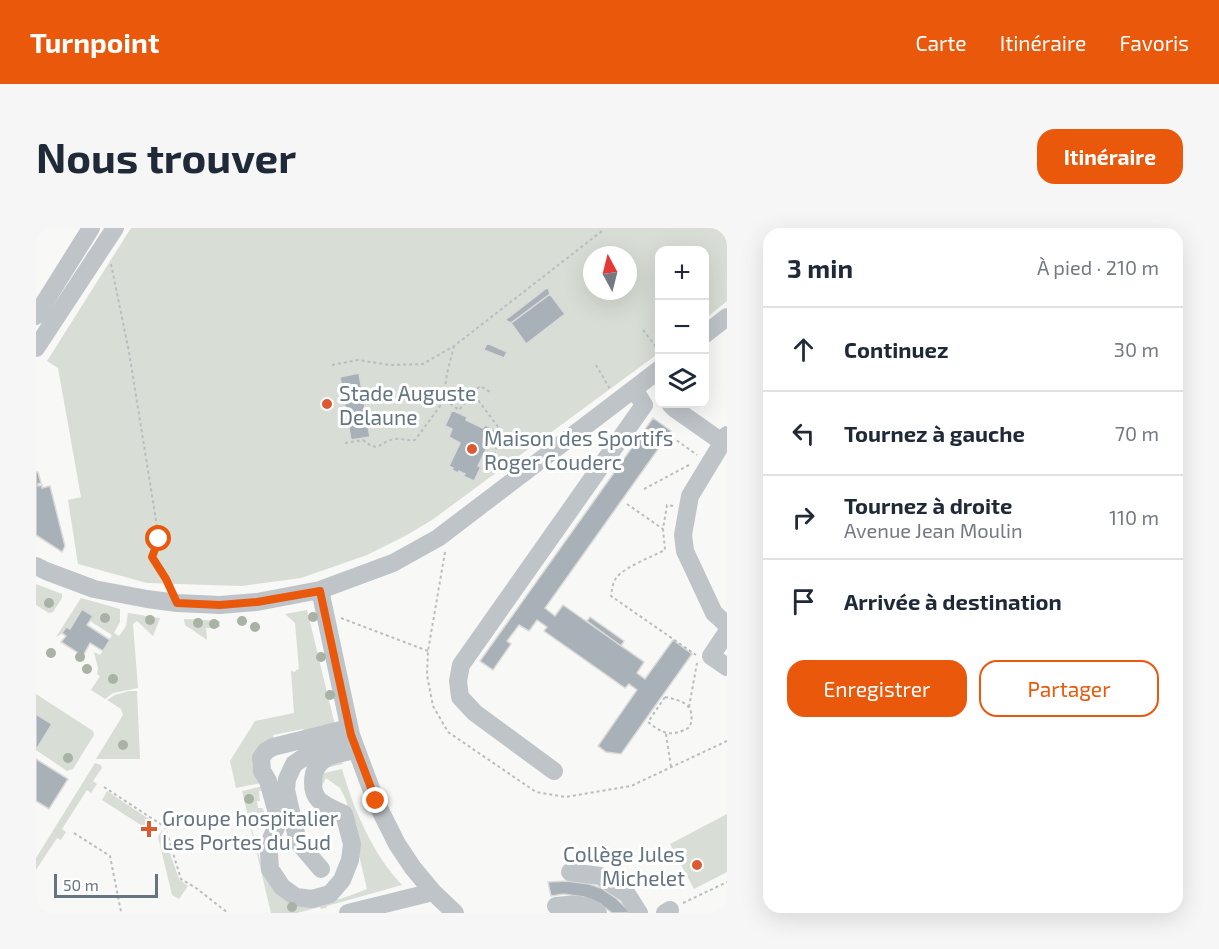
<!DOCTYPE html>
<html lang="fr">
<meta charset="utf-8">
<style>
body{margin:0;font-family:"Exo 2",sans-serif;background:#f6f6f7;color:#1f2937}
.controls{position:absolute;right:18px;top:18px;display:grid;overflow:hidden;border-radius:12px;box-shadow:0 6px 24px #0002}
.controls button{width:54px;height:54px;display:grid;place-items:center;padding:0;border:0;border-bottom:2px solid #e0e1e3;background:#fff;color:#1f2937;font:30px sans-serif}
.compass{position:absolute;left:547px;top:18px;width:54px;height:54px;border-radius:50%;background:#fff;box-shadow:0 6px 24px #0002;rotate:353deg}
.scale{position:absolute;left:18px;bottom:15px;width:104px;box-sizing:border-box;padding-left:6px;border:3px solid #647480;border-top:0;font-size:16px;line-height:21px;white-space:nowrap;color:#647480;-webkit-text-stroke:4px #fff;paint-order:stroke}
.stop{position:absolute;width:18px;height:18px;margin:-14px;border:4px solid #ea580c;border-radius:50%;background:#fff}
.stop.end{background:#ea580c;border-color:#fff;box-shadow:0 2px 6px #0008}
.list{margin:0;padding:0;list-style:none}
h2{display:flex;justify-content:space-between;align-items:center;height:78px;margin:0;padding:0 24px;font-size:26px}
h2 small{font-size:20px;font-weight:400;color:#747a83}
.list li{display:grid;grid-template-columns:39px 1fr auto;gap:18px;align-items:center;box-sizing:border-box;height:84px;padding:0 24px;border-top:2px solid #e0e1e3}
.list b{display:block;font-size:22px;white-space:nowrap}
.list p{margin:0;font-size:20px;white-space:nowrap;color:#747a83}
.list em{font-size:20px;font-style:normal;color:#747a83}
.actions{display:flex;gap:12px;padding:18px 24px}
.actions a{flex:1;padding:14px 0;border:2px solid #ea580c;border-radius:18px;text-align:center;font-size:21px;color:#ea580c}
.actions .main{background:#ea580c;color:#fff}
.icon{flex:none;width:33px;height:33px;fill:none;stroke:currentColor;stroke-width:2;stroke-linecap:round;stroke-linejoin:round}
.map{position:relative;flex:none;width:691px;height:685px;overflow:hidden;border-radius:18px}
header{display:flex;align-items:center;gap:36px;box-sizing:border-box;height:84px;padding:0 30px;background:#ea580c;color:#fff}
header strong{font-size:28px}
nav{display:flex;gap:33px;margin-inline-start:auto;font-size:21px}
.intro{display:flex;align-items:center;justify-content:space-between;box-sizing:border-box;height:144px;padding:0 36px}
h1{margin:0;font-size:42px}
.button{padding:15px 27px;border-radius:18px;background:#ea580c;color:#fff;font-size:21px;font-weight:700}
main{display:flex;gap:36px;padding:0 36px}
aside{flex:1;background:#fff;border-radius:18px;box-shadow:0 6px 24px #0002}
.map>svg:first-child{display:block}
.green{fill:#d8ddd5;fill-rule:evenodd}
.building{fill:#a8b1b7;stroke:#dadad8;stroke-width:1.5}
.lines{fill:none;stroke-linecap:round;stroke-linejoin:round}
.path{stroke:#babdc0;stroke-width:2;stroke-dasharray:3 3;stroke-linecap:butt}
.minor{stroke:#bfc4c8;stroke-width:18}
.tree{fill:#a8b2a5}
.route{stroke:#ea580c;stroke-width:8}
.poi-dot{fill:#dd5931;stroke:#fff;stroke-width:2}
.labels{text-anchor:middle;dominant-baseline:central;stroke-width:6;stroke-linejoin:round;paint-order:stroke}
.poi-label{font-size:21px;fill:#647480;stroke:#fff;text-anchor:start}
</style>
<header>
<strong>Turnpoint</strong>
<nav><a>Carte</a><a>Itinéraire</a><a>Favoris</a></nav>
</header>
<div class="intro"><h1>Nous trouver</h1><a class="button">Itinéraire</a></div>
<main>
<div class="map">
<svg width="691" height="685" viewBox="0 0 691 685">
<rect width="100%" height="100%" fill="#f8f8f6"/>
<path class="green" d="M95 0H691V73L669 91 668 22H624L623 125 396 292 371 307 331 327 265 350 206 358 111 355 42 336 32 272 45 269 22 140 11 133ZM556 27H592V63H556Z
M0 356 26 366V370L17 384 13 385 0 377Z
M45 370 84 381V394L78 405 83 408 90 398 92 385 124 390 117 408 101 393 97 396 102 460 77 465 69 471 55 462 64 448 61 446 62 440 58 424 64 427 76 407 54 393 56 388 34 401 30 399 24 407 20 409Z
M271 382 299 497 268 505 267 501 237 507 238 511C217 525 208 531 225 555L200 560 194 533 219 493 258 485 255 443 259 444 260 442 263 441 259 395 249 386Z
M148 391 184 393V399L170 400 171 412 149 397Z
M93 463H101L104 531H60L87 487 85 481 71 472 79 467Z
M0 466 57 503 58 507 37 541 31 543 0 522 15 496 0 486Z
M301 529 307 536 289 540 286 543 288 545 306 541C318 582 336 625 366 657L291 678 290 680 285 681 284 679 261 685H235L206 563 228 558V562L223 563 224 573H221L222 580H226L233 591 231 600 216 601 227 643H228C232 653 234 655 241 662 248 669 257 675 266 677 281 680 317 667 331 661L310 572 304 560 290 550 285 560H282C280 540 283 538 301 529Z
M59 535 65 537 66 540 57 553 61 556 55 565 51 562 26 601 30 604 25 612 21 610 0 642V630Z
M71 563 116 593 111 601 66 572Z
M691 586V644L658 661 634 616Z
M126 602 143 651 152 658 143 671 136 667 122 609Z"/>
<path class="building" d="M512 59 514 66 475 95 469 92Z
M514 66 529 86 490 116 475 95Z
M451 115 471 124 468 130 448 122Z
M323 145 334 209 315 212 304 149Z
M416 182 431 189 430 192 447 200 449 197 462 203 457 214 454 213 442 238 445 239 438 253 427 248 429 246 423 243 422 245 416 242 417 240 413 238 424 215 413 209 416 201 409 198Z
M617 190 635 203 509 380 519 388 527 377 608 434 601 445 609 451 637 412 656 426 585 526 570 524 562 518 601 462 593 456 589 460 508 403 511 399 501 392 493 403 483 397 471 413 475 416 457 442 444 433Z
M0 244H2L5 255 2 256V258L6 257V260L14 258 29 318 26 324 0 307Z
M46 381 57 388 51 397 74 412 67 423 54 415 47 428 25 414 30 408 26 405 30 399 34 401Z
M554 389 588 413 585 418 551 393Z
M0 486 16 496 0 522Z
M0 531 32 551 13 581 0 573Z
M531 653 553 656 565 660 581 671 595 685H576L564 676 548 669 527 666 515 668 512 654Z"/>
<g class="lines">
<path class="path" d="M75 36 93 124 123 311 116 329 133 359
M607 102 624 124
M418 118C415 131 405 161 411 172 414 176 419 179 423 182L437 165 465 203 457 232 466 242
M296 137 322 132 354 137 387 136 418 118 566 3
M560 137 574 161
M437 165 444 158 456 165
M636 209 661 227
M309 215 327 212C344 226 342 214 359 211 365 210 372 213 379 212L410 170
M608 261 653 237
M591 276 627 301
M637 278 631 277 627 301 629 322C617 328 589 339 581 349 577 353 576 361 575 368L660 427
M409 324 392 423 391 447 397 478 412 504 500 564 529 569 595 558 691 513
M305 390 392 423
M629 469C648 473 660 477 654 499 636 509 628 507 612 494Z
M653 479 661 435
M630 506 635 539
M68 559 129 599 145 651 160 660 192 685
M38 605 74 628 85 684 87 685
M647 675 691 654"/>
<path class="minor" d="M0 88 55 0
M668 107 691 89
M0 120 79 0
M634 176 639 181 686 214
M691 207 654 268 647 307 649 323 678 385 691 397
M0 338 10 343 58 361 111 371 141 375 184 377 221 374 284 362 357 335 402 310 624 141
M284 362 315 507 340 574 361 616 377 640 397 664 419 685
M691 404 675 428 691 439
M313 500 237 519 230 523 225 530 226 543 232 553 241 585V597L235 611 233 625 234 641 246 659 260 669 276 671 294 666 306 652 314 632 316 616 308 586C300 582 289 578 283 572 278 567 277 562 277 555 277 528 299 526 320 522
M518 543 439 485 424 469 422 453 425 437 608 177 598 161
M285 641 262 614 250 562 251 551 258 536 277 523 301 516
M534 644 564 648 591 666 603 685
M520 678C535 676 550 674 562 685
M312 685 397 664
M629 685 634 682"/>
</g>
<g class="tree">
<circle cx="13" cy="375" r="5"/>
<circle cx="277" cy="389" r="5"/>
<circle cx="69" cy="390" r="5"/>
<circle cx="114" cy="392" r="5"/>
<circle cx="206" cy="393" r="5"/>
<circle cx="162" cy="395" r="5"/>
<circle cx="178" cy="396" r="5"/>
<circle cx="219" cy="399" r="5"/>
<circle cx="15" cy="425" r="5"/>
<circle cx="44" cy="429" r="5"/>
<circle cx="285" cy="429" r="5"/>
<circle cx="51" cy="441" r="5"/>
<circle cx="77" cy="451" r="5"/>
<circle cx="294" cy="467" r="5"/>
<circle cx="87" cy="517" r="5"/>
<circle cx="32" cy="530" r="5"/>
<circle cx="213" cy="571" r="5"/>
<circle cx="217" cy="589" r="5"/>
<circle cx="256" cy="679" r="5"/>
</g>
<g class="lines">
<path class="route" d="M123 311 116 329 130 351 141 375 184 377 221 374 284 363 315 507 340 573"/>
</g>
<g class="poi-dot">
<circle cx="291" cy="176" r="6"/>
<circle cx="436" cy="221" r="6"/>
<path d="M110 592h6v6h6v6h-6v6h-6v-6h-6v-6h6z"/>
<circle cx="661" cy="637" r="6"/>
</g>
<g class="labels">
<g class="poi-label">
<text x="303" y="164">Stade Auguste<tspan x="303" dy="24">Delaune</tspan></text>
<text x="448" y="209">Maison des Sportifs<tspan x="448" dy="24">Roger Couderc</tspan></text>
<text x="126" y="589">Groupe hospitalier<tspan x="126" dy="24">Les Portes du Sud</tspan></text>
<text x="649" y="625" text-anchor="end">Collège Jules<tspan x="649" dy="24">Michelet</tspan></text>
</g>
</g>
</svg>
<div class="controls">
<button>+</button>
<button>−</button>
<button><svg class="icon" aria-label="layers" viewBox="0 0 24 24"><path d="M12 4l9 5-9 5-9-5zM3 14l9 5 9-5"/></svg></button>
</div>
<svg class="compass" viewBox="-18 -18 36 36"><path d="M0-13l5 13h-10z" fill="#e53935"/><path d="M0 13l5-13h-10z" fill="#747a83"/></svg>
<div class="scale">50 m</div>
<div class="stop" style="left:123px;top:311px"></div>
<div class="stop end" style="left:340px;top:573px"></div>
</div>
<aside>
<h2>3 min<small>À pied · 210 m</small></h2>
<ul class="list">
<li><svg class="icon" aria-label="ahead" viewBox="0 0 24 24"><path d="M12 20V5M6 11l6-6 6 6"/></svg><div><b>Continuez</b></div><em>30 m</em></li>
<li><svg class="icon" aria-label="left" viewBox="0 0 24 24"><path d="M17 20v-9H6M10 6l-5 5 5 5"/></svg><div><b>Tournez à gauche</b></div><em>70 m</em></li>
<li><svg class="icon" aria-label="right" viewBox="0 0 24 24"><path d="M7 20v-9h11M14 6l5 5-5 5"/></svg><div><b>Tournez à droite</b><p>Avenue Jean Moulin</p></div><em>110 m</em></li>
<li><svg class="icon" aria-label="arrive" viewBox="0 0 24 24"><path d="M6 21V4h12l-3 4 3 4H6"/></svg><div><b>Arrivée à destination</b></div></li>
</ul>
<div class="actions"><a class="main">Enregistrer</a><a>Partager</a></div>
</aside>
</main>
